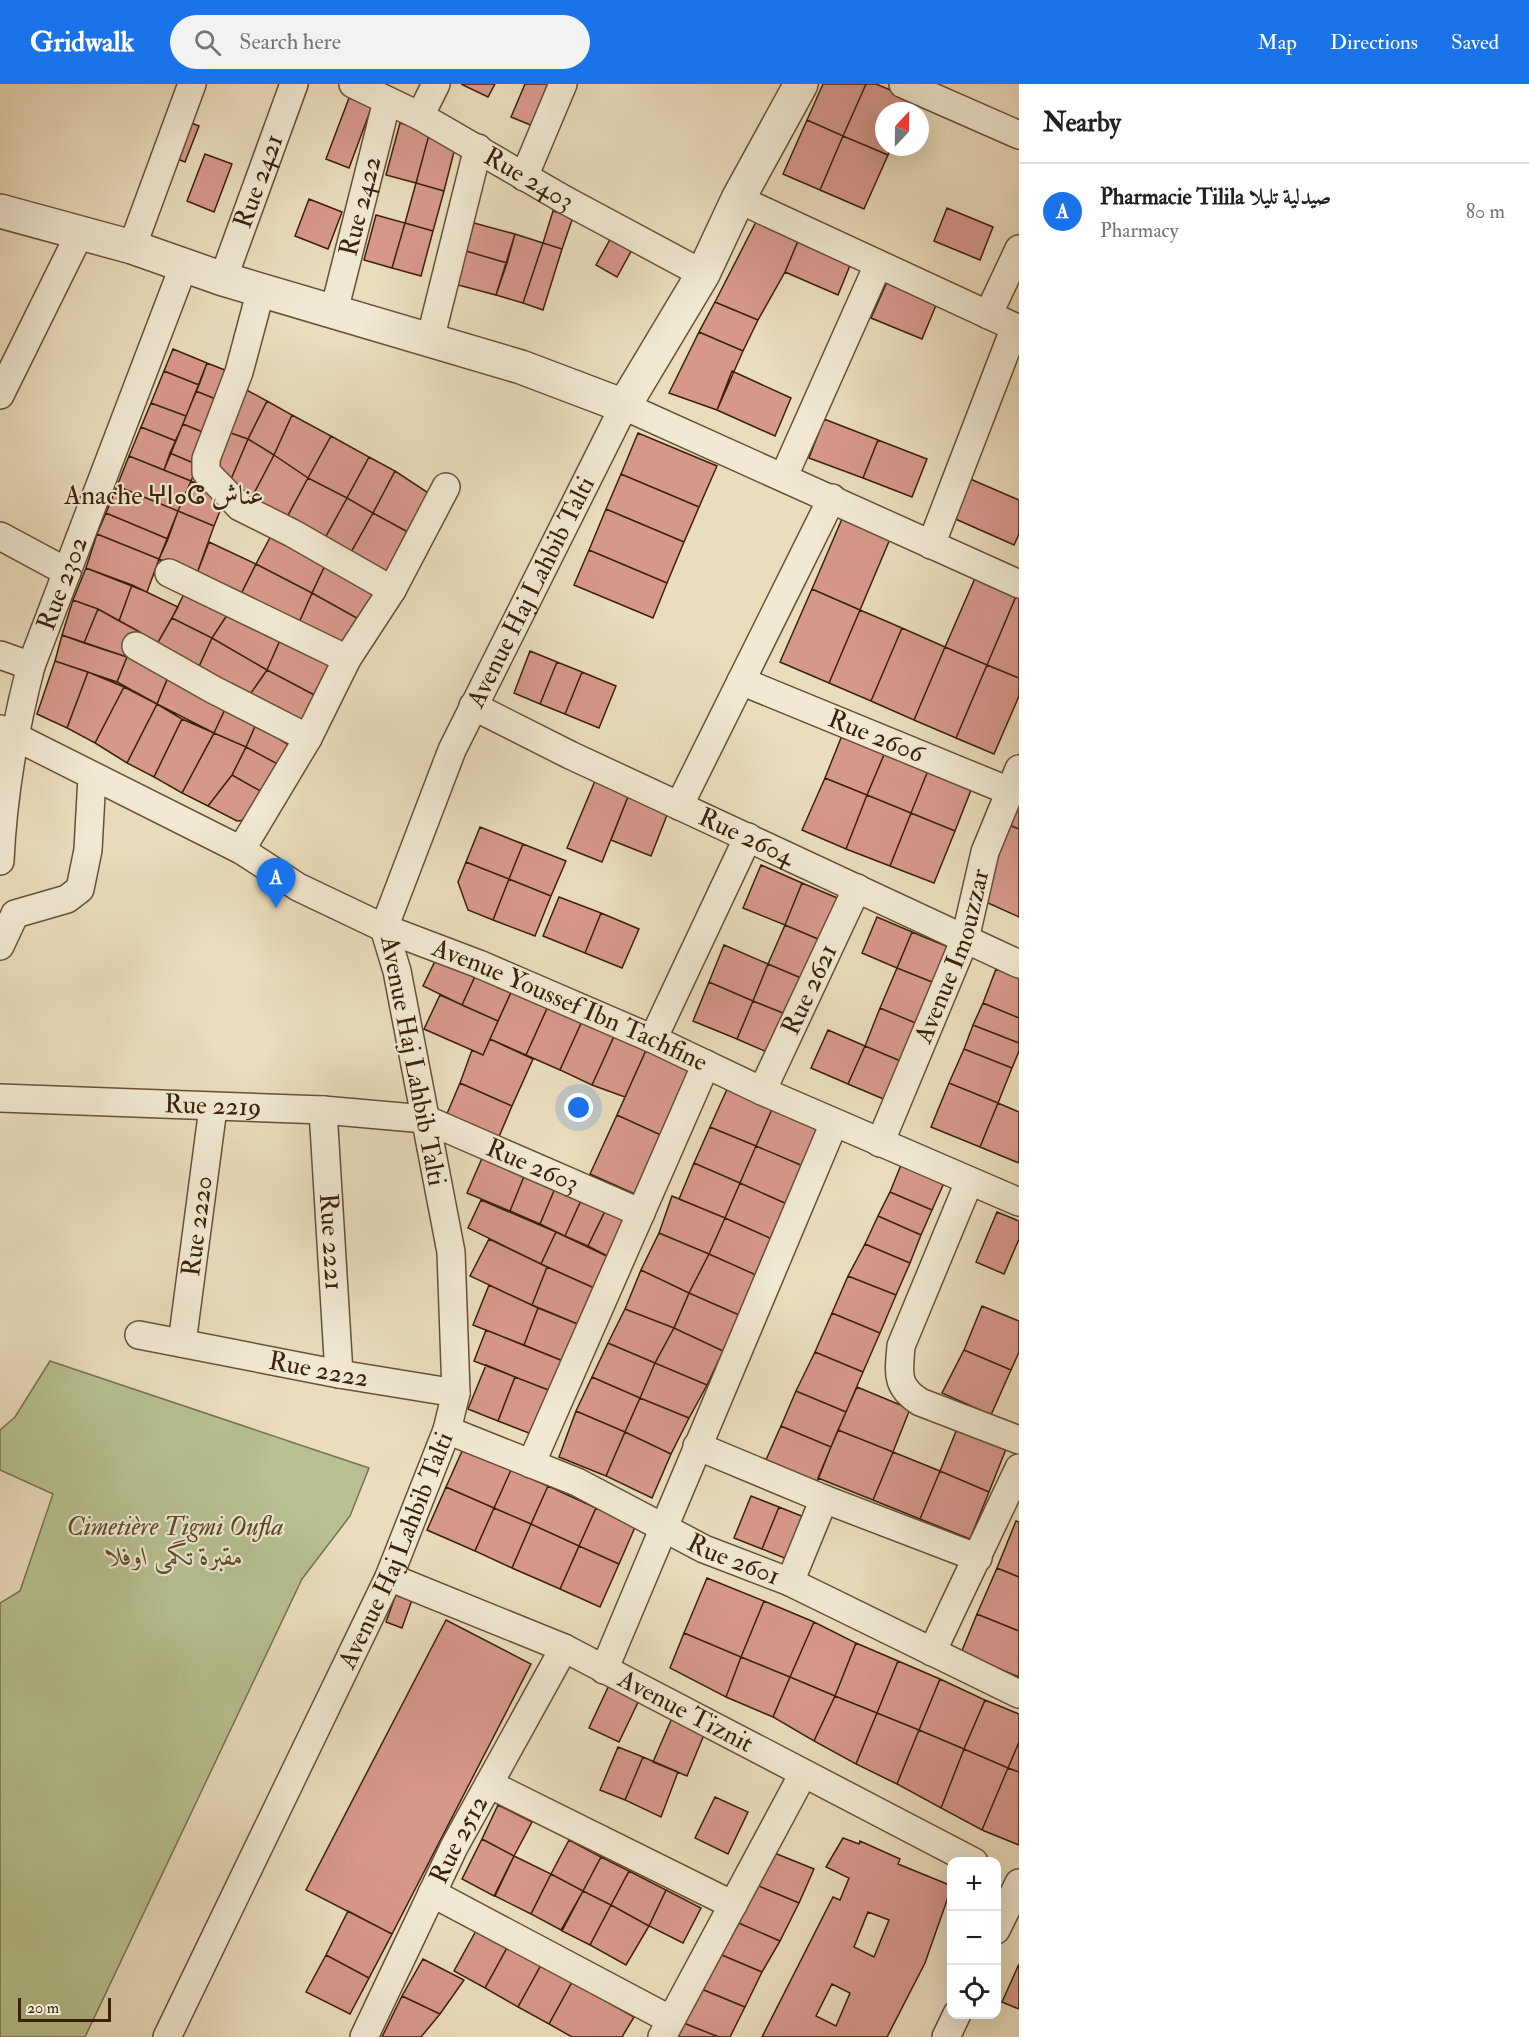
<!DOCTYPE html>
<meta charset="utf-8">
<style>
body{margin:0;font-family:"IM FELL Double Pica",Amiri,"Noto Sans Tifinagh",serif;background:#f2f2f2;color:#202124}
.controls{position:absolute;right:18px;bottom:18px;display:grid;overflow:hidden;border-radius:12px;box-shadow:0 6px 24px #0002}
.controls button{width:54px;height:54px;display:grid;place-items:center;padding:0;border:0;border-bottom:2px solid #e0e0e0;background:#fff;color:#202124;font:30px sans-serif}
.compass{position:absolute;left:875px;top:18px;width:54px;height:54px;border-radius:50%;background:#fff;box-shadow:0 6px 24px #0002;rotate:22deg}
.scale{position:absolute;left:18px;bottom:15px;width:93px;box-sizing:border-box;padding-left:6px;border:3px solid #3b2109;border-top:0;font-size:16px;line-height:21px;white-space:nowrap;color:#3b2109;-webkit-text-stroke:4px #f1e9d3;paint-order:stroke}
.you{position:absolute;left:579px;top:1024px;width:21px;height:21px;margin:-15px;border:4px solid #fff;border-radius:50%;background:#1a73e8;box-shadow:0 0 0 9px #1a73e833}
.badge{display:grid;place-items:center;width:39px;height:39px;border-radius:50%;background:#1a73e8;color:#fff;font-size:20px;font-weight:700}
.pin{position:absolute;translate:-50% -50px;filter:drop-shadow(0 2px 3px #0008)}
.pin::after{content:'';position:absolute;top:32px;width:21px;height:18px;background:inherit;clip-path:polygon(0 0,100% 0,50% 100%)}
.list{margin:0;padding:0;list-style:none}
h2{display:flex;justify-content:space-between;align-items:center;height:78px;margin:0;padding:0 24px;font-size:26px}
h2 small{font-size:20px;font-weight:400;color:#757577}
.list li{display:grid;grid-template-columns:39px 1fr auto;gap:18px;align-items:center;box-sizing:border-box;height:96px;padding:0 24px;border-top:2px solid #e0e0e0}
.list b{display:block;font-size:22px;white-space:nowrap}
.list p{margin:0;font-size:20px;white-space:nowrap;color:#757577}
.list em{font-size:20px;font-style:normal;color:#757577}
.icon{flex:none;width:33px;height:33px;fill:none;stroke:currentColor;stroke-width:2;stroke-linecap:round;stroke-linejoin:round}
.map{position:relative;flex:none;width:1019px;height:1953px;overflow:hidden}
header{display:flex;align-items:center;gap:36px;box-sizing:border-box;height:84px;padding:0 30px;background:#1a73e8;color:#fff}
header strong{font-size:28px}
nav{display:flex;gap:33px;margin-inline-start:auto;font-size:21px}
.search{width:420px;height:54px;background:#f2f2f2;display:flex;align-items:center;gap:15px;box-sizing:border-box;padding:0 21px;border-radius:33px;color:#757577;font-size:22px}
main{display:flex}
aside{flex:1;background:#fff}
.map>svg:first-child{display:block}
.green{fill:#b7c191;stroke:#79714d;stroke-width:1.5}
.building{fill:#d7988c;stroke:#3b2109;stroke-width:1.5;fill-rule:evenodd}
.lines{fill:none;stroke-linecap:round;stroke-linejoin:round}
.minor-casing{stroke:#675036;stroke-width:30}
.tertiary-casing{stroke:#675036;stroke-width:36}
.minor{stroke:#f1e9d3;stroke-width:27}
.tertiary{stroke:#f1e9d3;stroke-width:33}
.labels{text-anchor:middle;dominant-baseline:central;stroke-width:4.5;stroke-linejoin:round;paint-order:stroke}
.street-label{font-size:26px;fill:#3b2109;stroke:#f1e9d3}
.park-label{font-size:26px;font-style:italic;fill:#5a492b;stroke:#f1e9d3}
.neighbourhood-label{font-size:27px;fill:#3b2109;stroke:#f1e9d3}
</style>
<header>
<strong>Gridwalk</strong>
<div class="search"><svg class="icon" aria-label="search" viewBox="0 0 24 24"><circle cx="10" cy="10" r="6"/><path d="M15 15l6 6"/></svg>Search here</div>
<nav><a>Map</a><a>Directions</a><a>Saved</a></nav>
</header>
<main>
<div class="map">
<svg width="1019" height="1953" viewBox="0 0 1019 1953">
<rect width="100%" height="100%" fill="#eaddbc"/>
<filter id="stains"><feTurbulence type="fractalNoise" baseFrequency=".00333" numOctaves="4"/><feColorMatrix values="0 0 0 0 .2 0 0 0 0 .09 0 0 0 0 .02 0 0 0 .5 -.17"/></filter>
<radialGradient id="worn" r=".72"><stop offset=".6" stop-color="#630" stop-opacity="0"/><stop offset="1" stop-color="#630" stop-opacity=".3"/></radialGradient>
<path class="green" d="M50 1277 369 1384 350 1432 302 1495 85 1953H0V1519L20 1507 53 1410 0 1386V1346L15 1333Z"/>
<path class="building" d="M461 0H495L488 13Z
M525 0H551L533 42 511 33Z
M823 0H866L843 52 807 36Z
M866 0H876L912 15 907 27H884V63H891L888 71 843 52Z
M349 14 372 22 349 84 326 75Z
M184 36 199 42 185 78 170 72Z
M807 36 843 52 820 106 783 90Z
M400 39 430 47 416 99 386 91Z
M430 47 457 56 444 107 416 99Z
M843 52 888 71 864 125 820 106Z
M205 70 232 80 214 128 187 117Z
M416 99 444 107 433 147 405 139Z
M309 115 342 128 328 165 295 152Z
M947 124 993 143 980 176 934 157Z
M553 127 573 133 562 165 543 159Z
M376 131 405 139 392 184 364 176Z
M757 136 798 157 785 188 758 236 715 218Z
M405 139 433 147 421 192 392 184Z
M474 139 515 150 507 179 466 167Z
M515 150 543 159 523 219 496 211Z
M613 150 634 162 617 193 596 181Z
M798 157 851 179 838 211 785 188Z
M543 159 562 165 543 226 523 219Z
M466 167 507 179 496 211 458 201Z
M887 198 937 219 922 255 871 234Z
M715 218 758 236 743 267 699 248Z
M699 248 743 267 717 326 669 309Z
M173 265 207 279 199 301 164 287Z
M207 279 235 290 223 318 196 307Z
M164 287 199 301 186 332 151 319Z
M732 287 791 314 775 352 717 326Z
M243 304 267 317 248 355 225 347Z
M196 307 223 318 210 351 183 340Z
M267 317 292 331 274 371 248 355Z
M151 319 186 332 176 357 141 343Z
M292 331 331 352 308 394 274 371Z
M824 335 878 356 863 394 809 374Z
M183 340 210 351 198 381 170 369Z
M141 343 176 357 164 386 129 372Z
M225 347 248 355 229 400 210 386Z
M638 349 717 382 699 423 621 390Z
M331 352 369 373 347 414 308 394Z
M248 355 274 371 251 415 229 400Z
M878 356 927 375 912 413 863 394Z
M170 369 198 381 191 397 164 386Z
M274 371 308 394 286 435 251 415Z
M129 372 191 397 178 427 117 402Z
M369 373 395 387 373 429 347 414Z
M395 387 436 414 417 453 373 429Z
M621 390 699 423 684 458 606 425Z
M308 394 347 414 324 456 286 435Z
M968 394 1019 416V450L1014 461 951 433Z
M191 397 226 412 214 442 178 427Z
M117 402 178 427 168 455 106 429Z
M347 414 373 429 350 470 324 456Z
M606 425 684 458 667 499 589 466Z
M178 427 214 442 196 492 159 475Z
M845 428 893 448 860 526 812 505Z
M106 429 168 455 159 475 97 450Z
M373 429 417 453 392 496 350 470Z
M273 448 329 473 312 509 256 480Z
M97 450 159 475 147 508 86 484Z
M209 458 256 480 240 512 196 492Z
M589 466 667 499 653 534 574 501Z
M329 473 382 502 364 538 312 509Z
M256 480 312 509 298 541 240 512Z
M86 484 132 501 119 537 98 525 73 516Z
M976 492 1017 510 987 581 945 563Z
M132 501 178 523 154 565 136 556 140 548 119 537Z
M188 502 231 525 212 554 172 534Z
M812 505 860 526 829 599 780 578Z
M312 509 364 538 342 567 298 541Z
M1017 510 1019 511V594L987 581Z
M73 516 98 525 84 559 62 551Z
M98 525 140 548 127 573 84 559Z
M231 525 281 554 267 586 212 554Z
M860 526 902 544 871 617 829 599Z
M172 534 212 554 196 589 154 565Z
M902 544 945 563 914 636 871 617Z
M62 551 127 573 117 598 55 577Z
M212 554 267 586 246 616 196 589Z
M281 554 339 583 322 615 267 586Z
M131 563 171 586 157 620 117 598Z
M945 563 987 581 956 654 914 636Z
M530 567 557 578 540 620 514 609Z
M55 577 88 588 67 644 37 630Z
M557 578 582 588 565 630 540 620Z
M987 581 1019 594V612L994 670 956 654Z
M171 586 226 623 214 649 157 620Z
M267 586 322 615 304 648 246 616Z
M88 588 124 603 95 659 67 644Z
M582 588 616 602 599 644 565 630Z
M124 603 157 620 127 679 95 659Z
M157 620 182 635 154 693 127 679Z
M226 623 256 640 246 663 214 649Z
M182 635 214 649 182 709 154 693Z
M256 640 295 665 285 684 246 663Z
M214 649 246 663 232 691 208 722 182 709Z
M843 649 886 666 867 711 825 694Z
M246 663 285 684 271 713 232 691Z
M886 666 929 684 911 729 867 711Z
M929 684 973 701 955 747 911 729Z
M232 691 271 713 257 735 237 737 208 722Z
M825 694 867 711 846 765 802 746Z
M595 697 629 710 602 778 567 764Z
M629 710 669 726 651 772 611 756Z
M867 711 911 729 890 782 846 765Z
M1019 718V745L1009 741Z
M911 729 955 747 934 799 890 782Z
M1009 741 1019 745V833L977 814Z
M480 743 523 760 509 795 466 778Z
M523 760 566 777 551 812 509 795Z
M466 778 509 795 493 836 468 826 458 798Z
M761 781 802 799 785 841 743 824Z
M509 795 551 812 535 852 493 836Z
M802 799 842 816 825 858 785 841Z
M559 813 601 829 585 869 543 852Z
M601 829 639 845 622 884 585 869Z
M877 833 912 848 897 884 862 869Z
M785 841 825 858 808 897 768 880Z
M912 848 958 867 942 902 897 884Z
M724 861 768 880 753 917 709 898Z
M439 869 477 888 462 921 423 902Z
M768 880 808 897 793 933 753 917Z
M897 884 942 902 925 943 880 924Z
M996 885 1019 894V934L983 919Z
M477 888 513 904 498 937 462 921Z
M709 898 753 917 737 955 693 937Z
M513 904 549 920 526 971 490 955Z
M440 911 498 937 483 971 424 945Z
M753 917 793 933 776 972 737 955Z
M983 919 1019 934V959L973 941Z
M549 920 583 935 560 986 526 971Z
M880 924 925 943 910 981 865 962Z
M583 935 615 950 592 1001 560 986Z
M973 941 1019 959V967L1012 984 964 965Z
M828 946 865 962 848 1000 811 984Z
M615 950 647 964 625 1013 592 1001Z
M490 955 533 975 512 1022 460 999 472 966 483 971Z
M865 962 910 981 893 1019 848 1000Z
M647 964 693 986 663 1052 617 1031Z
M964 965 1012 984 998 1019 949 999Z
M460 999 512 1022 498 1055 446 1032Z
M949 999 998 1019 980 1063 931 1043Z
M728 1003 773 1023 756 1062 710 1043Z
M998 1019 1019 1028V1079L980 1063Z
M773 1023 821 1043 803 1082 756 1062Z
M617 1031 663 1052 637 1111 590 1090Z
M710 1043 756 1062 740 1099 694 1079Z
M756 1062 803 1082 787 1120 740 1099Z
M483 1072 525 1090 510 1127 467 1109Z
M694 1079 740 1099 725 1134 679 1115Z
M901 1081 944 1099 932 1126 890 1108Z
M525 1090 556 1102 540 1140 510 1127Z
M740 1099 787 1120 772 1155 725 1134Z
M556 1102 582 1114 565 1152 540 1140Z
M890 1108 932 1126 921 1151 878 1132Z
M672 1112 725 1134 709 1170 659 1149Z
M582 1114 606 1125 588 1162 565 1152Z
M481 1116 556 1148 541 1180 468 1144Z
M606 1125 633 1138 615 1176 588 1162Z
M997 1128 1019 1137V1155L1004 1190 976 1178Z
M878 1132 921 1151 910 1179 865 1160Z
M725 1134 772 1155 756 1191 709 1170Z
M556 1148 615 1176 601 1207 541 1180Z
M659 1149 709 1170 689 1209 641 1186Z
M489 1155 547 1183 532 1221 470 1192Z
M865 1160 910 1179 896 1211 848 1192Z
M709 1170 756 1191 739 1231 689 1209Z
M547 1183 601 1207 585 1243 532 1221Z
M641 1186 689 1209 674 1244 625 1225Z
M848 1192 896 1211 880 1249 832 1229Z
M489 1201 538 1224 524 1261 473 1241Z
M689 1209 739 1231 723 1267 674 1244Z
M982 1222 1019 1237V1268L1011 1286 964 1266Z
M538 1224 585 1243 563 1277 524 1261Z
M625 1225 674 1244 655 1279 608 1259Z
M832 1229 880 1249 863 1288 815 1268Z
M674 1244 723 1267 707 1301 655 1279Z
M486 1246 563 1277 551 1307 474 1277Z
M608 1259 655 1279 640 1314 592 1293Z
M964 1266 1011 1286 991 1331 942 1309Z
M815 1268 863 1288 846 1328 796 1307Z
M655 1279 707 1301 689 1334 640 1314Z
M486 1281 515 1293 498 1337 468 1325Z
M515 1293 551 1307 534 1351 498 1337Z
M592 1293 640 1314 625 1348 576 1327Z
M857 1303 910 1325 893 1368 838 1346Z
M796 1307 846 1328 831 1363 781 1342Z
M640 1314 689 1334 671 1370 625 1348Z
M576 1327 625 1348 606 1392 559 1373Z
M781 1342 831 1363 817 1398 765 1378Z
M957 1345 1006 1365 989 1408 940 1387Z
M838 1346 893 1368 873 1416 818 1394Z
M625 1348 671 1370 652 1414 606 1392Z
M463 1365 511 1386 494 1424 446 1403Z
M893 1368 940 1387 920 1435 873 1416Z
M511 1386 548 1402 531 1440 494 1424Z
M940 1387 989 1408 970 1455 920 1435Z
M548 1402 596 1424 579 1462 531 1440Z
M446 1403 494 1424 475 1467 427 1446Z
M751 1412 779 1423 762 1465 734 1454Z
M779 1423 809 1435 792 1477 762 1465Z
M494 1424 531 1440 512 1484 475 1467Z
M596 1424 636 1441 619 1480 579 1462Z
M1016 1437 1019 1438V1493L997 1484Z
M531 1440 579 1462 560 1505 512 1484Z
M579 1462 619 1480 600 1523 560 1505Z
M997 1484 1019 1493V1547L977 1530Z
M707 1494 764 1517 741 1573 684 1549Z
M396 1510 412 1516 402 1544 386 1538Z
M764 1517 814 1538 790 1593 741 1573Z
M977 1530 1019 1547V1593L961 1569Z
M446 1536 531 1580 392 1850 306 1806Z
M814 1538 856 1559 835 1612 790 1593Z
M684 1549 741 1573 726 1613 670 1584Z
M856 1559 898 1577 877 1629 835 1612Z
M741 1573 790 1593 773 1633 726 1613Z
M898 1577 940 1595 919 1646 877 1629Z
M790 1593 835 1612 814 1657 773 1633Z
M940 1595 985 1616 964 1665 919 1646Z
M611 1597 641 1612 619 1658 589 1644Z
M835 1612 877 1629 856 1680 814 1657Z
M985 1616 1019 1630V1658L1008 1684 964 1665Z
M675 1627 708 1641 687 1692 653 1678Z
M877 1629 919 1646 897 1700 856 1680Z
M919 1646 964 1665 941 1724 897 1700Z
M1019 1658V1688L1008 1684Z
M618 1663 643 1673 625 1716 600 1706Z
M964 1665 1008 1684 982 1746 941 1724Z
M643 1673 678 1688 661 1733 625 1716Z
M1008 1684 1019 1688V1761L982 1746Z
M715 1713 748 1728 728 1770 695 1754Z
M498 1721 532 1738 514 1772 482 1755Z
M843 1754 859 1760 860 1757 900 1775 898 1780 952 1802 925 1879 887 1953H762L833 1813 840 1816 849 1794 826 1783ZM868 1828 889 1836 874 1873 854 1863ZM832 1900 850 1909 836 1942 816 1932Z
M482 1755 514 1772 494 1812 462 1795Z
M569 1756 601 1773 583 1807 551 1790Z
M772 1768 814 1785 799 1819 754 1800Z
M514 1772 551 1790 531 1830 495 1812Z
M601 1773 629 1787 611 1821 583 1807Z
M629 1787 666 1806 649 1842 611 1821Z
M551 1790 583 1807 561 1846 531 1830Z
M754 1800 799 1819 780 1857 734 1837Z
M666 1806 701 1824 683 1859 649 1842Z
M583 1807 611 1821 590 1861 562 1847Z
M611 1821 649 1842 626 1881 590 1861Z
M348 1827 392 1850 369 1894 326 1871Z
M734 1837 780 1857 762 1888 717 1869Z
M477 1845 508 1862 485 1904 454 1887Z
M508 1862 541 1881 518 1923 485 1904Z
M717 1869 762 1888 745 1923 699 1904Z
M326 1871 369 1894 350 1930 306 1908Z
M423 1875 464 1896 440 1930 402 1912Z
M1019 1880V1925L1002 1918Z
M541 1881 572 1898 549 1940 518 1923Z
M572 1898 634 1933 622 1953H572L549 1940Z
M699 1904 745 1923 730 1953H719L681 1938Z
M402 1912 440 1930 421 1953H382Z
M681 1938 719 1953H674Z"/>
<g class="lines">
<g class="minor-casing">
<g id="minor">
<path id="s1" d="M353 0 420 32 565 116 703 190"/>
<path d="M903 0 1019 51"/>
<path d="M420 32 436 0"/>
<path d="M524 93 563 0"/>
<path d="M738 115 1019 245"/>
<path d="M132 163 192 0"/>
<path id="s2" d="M223 195 294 0"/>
<path d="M261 206 239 288 206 375V388L240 423 292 449 392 506"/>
<path id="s3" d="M334 227 387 17"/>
<path d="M988 231 1019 165"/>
<path d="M430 256 478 64"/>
<path d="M0 311 80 149"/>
<path d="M784 392 878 181"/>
<path d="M0 452 67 488"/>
<path d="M931 461 1015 243"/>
<path d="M169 489 347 575"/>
<path d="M136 562 214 606 308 654"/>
<path d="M0 571 31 582"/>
<path id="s4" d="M741 597 1009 707"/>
<path id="s5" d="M473 622 570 671 1019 880"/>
<path id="s6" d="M0 645 241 766 298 803 384 844 479 880 653 955 762 1007 1019 1118"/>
<path d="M679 722 832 414"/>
<path d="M241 766 308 654 347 575 392 506 446 403"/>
<path id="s7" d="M0 777C3 710 14 647 31 582L184 181"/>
<path d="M0 862 15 830 67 815 80 805 88 766 92 692"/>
<path d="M653 955 748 753"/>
<path id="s8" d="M762 1007 857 804"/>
<path id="s9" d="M0 1014 323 1026 425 1035 641 1129"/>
<path id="s10" d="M323 1026 339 1290"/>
<path id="s11" d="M880 1059 965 855 985 768 1019 685"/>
<path d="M969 1098 901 1262C899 1289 895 1302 920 1318L1019 1356"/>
<path id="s12" d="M139 1251 339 1290 456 1309"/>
<path id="s13" d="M182 1259 213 1024"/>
<path id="s14" d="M447 1346 577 1398 704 1465 790 1498 1019 1610"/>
<path d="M697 1362 824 1415 978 1474"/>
<path d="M531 1380 706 980"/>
<path id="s15" d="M389 1493 564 1564 974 1778"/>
<path d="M790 1498 824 1415"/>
<path d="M932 1568 1019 1384"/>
<path d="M604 1586 834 1039"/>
<path d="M489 1700 733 1821"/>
<path d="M432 1809 671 1936"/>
<path d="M996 1846 1019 1799"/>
<path id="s16" d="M167 1953 389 1493 447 1346 456 1309 451 1168 397 887 384 844 452 666 624 322 1019 500"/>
<path id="s17" d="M364 1953 454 1763 564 1564"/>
<path d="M662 1953 803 1690"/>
<path d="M946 1953 957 1930"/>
</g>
</g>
<g class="tertiary-casing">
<path id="tertiary" d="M0 127 132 163 223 195 521 283 624 322 703 190 738 115 801 0"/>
</g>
<use href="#minor" class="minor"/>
<use href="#tertiary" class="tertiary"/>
</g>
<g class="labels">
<g class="street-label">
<text stroke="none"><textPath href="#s1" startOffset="200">Rue 2403</textPath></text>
<text stroke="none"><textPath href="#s2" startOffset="104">Rue 2421</textPath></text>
<text stroke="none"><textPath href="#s3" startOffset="108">Rue 2422</textPath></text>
<text stroke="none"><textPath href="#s7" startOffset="286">Rue 2302</textPath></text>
<text stroke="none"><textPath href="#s16" startOffset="1546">Avenue Haj Lahbib Talti</textPath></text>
<text stroke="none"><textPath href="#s4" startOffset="146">Rue 2606</textPath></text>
<text stroke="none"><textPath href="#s5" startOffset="303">Rue 2604</textPath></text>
<text stroke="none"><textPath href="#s11" startOffset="201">Avenue Imouzzar</textPath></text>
<text stroke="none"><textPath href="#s8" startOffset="112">Rue 2621</textPath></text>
<text stroke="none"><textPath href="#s6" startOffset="634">Avenue Youssef Ibn Tachfine</textPath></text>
<text transform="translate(413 977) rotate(79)">Avenue Haj Lahbib Talti</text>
<text stroke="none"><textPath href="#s9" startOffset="213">Rue 2219</textPath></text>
<text stroke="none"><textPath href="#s9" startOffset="543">Rue 2603</textPath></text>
<text stroke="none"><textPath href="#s13" startOffset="118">Rue 2220</textPath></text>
<text stroke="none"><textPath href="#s10" startOffset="132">Rue 2221</textPath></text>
<text stroke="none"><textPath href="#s12" startOffset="183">Rue 2222</textPath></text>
<text stroke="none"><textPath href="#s16" startOffset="538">Avenue Haj Lahbib Talti</textPath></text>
<text stroke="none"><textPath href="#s14" startOffset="315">Rue 2601</textPath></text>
<text stroke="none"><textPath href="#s15" startOffset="326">Avenue Tiznit</textPath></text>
<text stroke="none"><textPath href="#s17" startOffset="219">Rue 2512</textPath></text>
</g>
<g class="park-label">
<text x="175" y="1443">Cimetière Tigmi Oufla<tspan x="175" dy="30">مقبرة تگمی اوفلا</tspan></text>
</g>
<g class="neighbourhood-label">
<text x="164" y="411">Anache ⵖⵏⴰⵛ عناش</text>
</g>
</g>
<rect width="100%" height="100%" filter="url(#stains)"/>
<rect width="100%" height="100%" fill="url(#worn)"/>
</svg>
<div class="controls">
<button>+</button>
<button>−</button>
<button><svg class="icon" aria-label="locate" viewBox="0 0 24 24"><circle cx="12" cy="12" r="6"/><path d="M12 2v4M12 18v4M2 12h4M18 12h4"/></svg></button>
</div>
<svg class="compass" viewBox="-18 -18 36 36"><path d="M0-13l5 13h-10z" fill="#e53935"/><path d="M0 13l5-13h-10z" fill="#757577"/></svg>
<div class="scale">20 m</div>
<div class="you"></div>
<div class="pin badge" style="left:276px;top:824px">A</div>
</div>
<aside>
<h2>Nearby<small></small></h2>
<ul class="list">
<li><span class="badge">A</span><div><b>Pharmacie Tilila صيدلية تليلا</b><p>Pharmacy</p></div><em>80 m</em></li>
</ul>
</aside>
</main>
